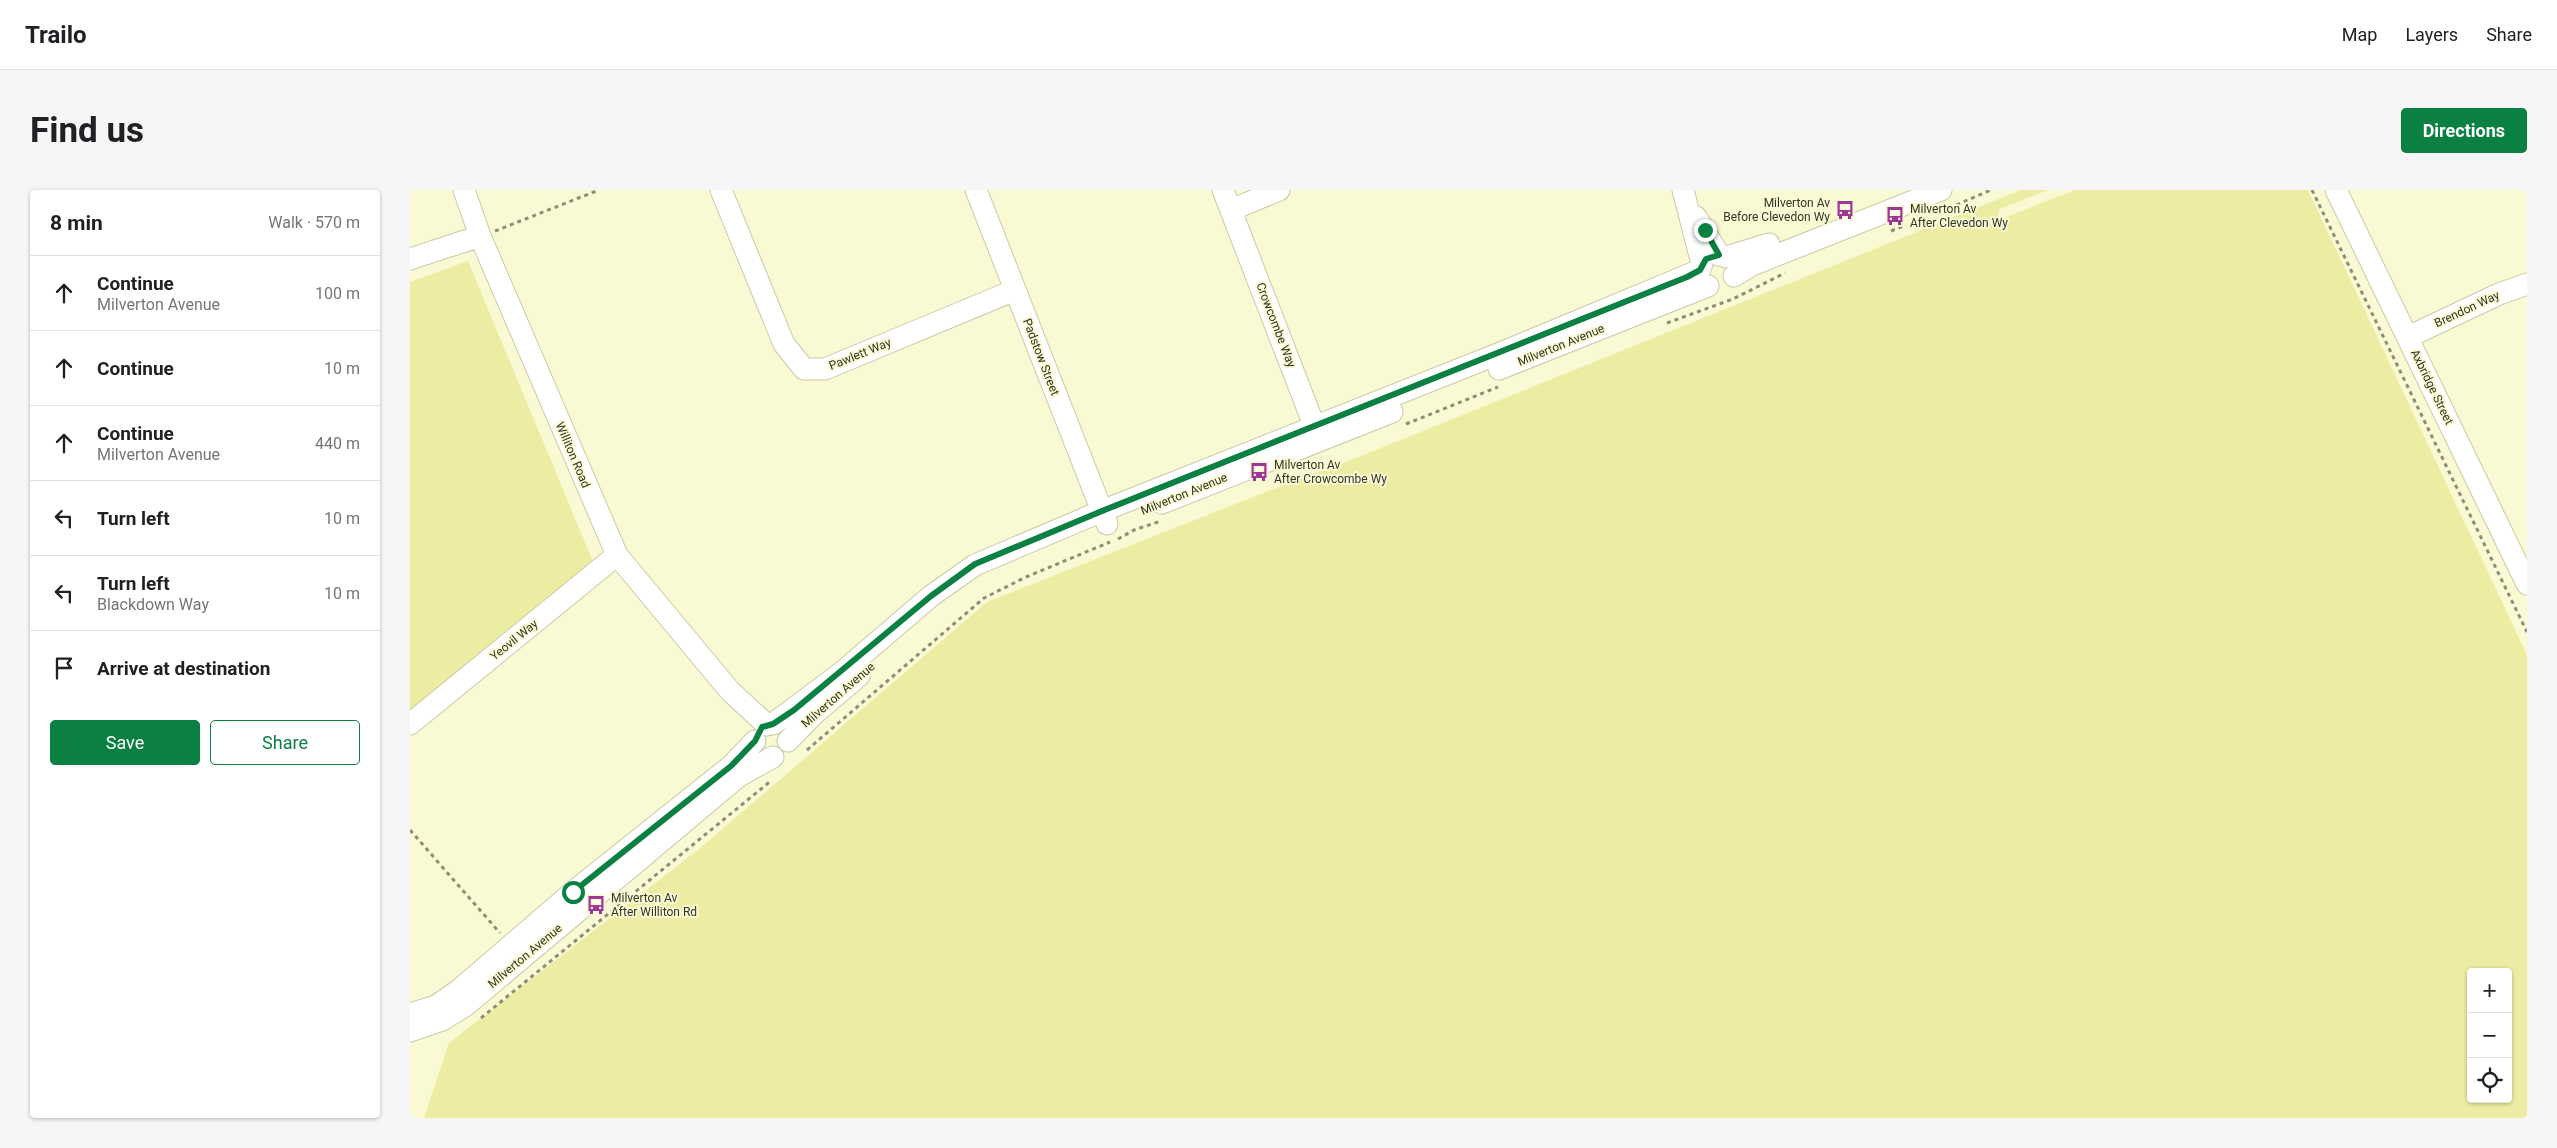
<!DOCTYPE html>
<meta charset="utf-8">
<style>
body{margin:0;font-family:Roboto,sans-serif;background:#f6f6f6;color:#202124}
.controls{position:absolute;right:15px;bottom:15px;display:grid;overflow:hidden;border-radius:5px;box-shadow:0 1px 4px #0004}
.controls button{width:45px;height:45px;display:grid;place-items:center;padding:0;border:0;border-bottom:1px solid #e0e0e0;background:#fff;color:#202124;font:25px sans-serif}
.stop{position:absolute;width:15px;height:15px;margin:-11px;border:4px solid #0b8043;border-radius:50%;background:#fff}
.stop.end{background:#0b8043;border-color:#fff;box-shadow:0 1px 5px #0008}
.list{margin:0;padding:0;list-style:none}
h2{display:flex;justify-content:space-between;align-items:center;height:65px;margin:0;padding:0 20px;font-size:21px}
h2 small{font-size:16px;font-weight:400;color:#757577}
.list li{display:grid;grid-template-columns:32px 1fr auto;gap:15px;align-items:center;box-sizing:border-box;height:75px;padding:0 20px;border-top:1px solid #e0e0e0}
.list b{display:block;font-size:19px;white-space:nowrap}
.list p{margin:0;font-size:16px;white-space:nowrap;color:#757577}
.list em{font-size:16px;font-style:normal;color:#757577}
.actions{display:flex;gap:10px;padding:15px 20px}
.actions a{flex:1;padding:11px 0;border:1px solid #0b8043;border-radius:5px;text-align:center;font-size:18px;color:#0b8043}
.actions .main{background:#0b8043;color:#fff}
.icon{flex:none;width:28px;height:28px;fill:none;stroke:currentColor;stroke-width:2;stroke-linecap:round;stroke-linejoin:round}
.map{position:relative;flex:none;width:2117px;height:928px;overflow:hidden;border-radius:5px}
header{display:flex;align-items:center;gap:30px;box-sizing:border-box;height:70px;padding:0 25px;background:#fff;border-bottom:1px solid #e0e0e0}
header strong{font-size:24px}
nav{display:flex;gap:28px;margin-inline-start:auto;font-size:18px}
.intro{display:flex;align-items:center;justify-content:space-between;box-sizing:border-box;height:120px;padding:0 30px}
h1{margin:0;font-size:35px}
.button{padding:12px 22px;border-radius:5px;background:#0b8043;color:#fff;font-size:18px;font-weight:700}
main{display:flex;gap:30px;padding:0 30px}
aside{flex:1;background:#fff;border-radius:5px;box-shadow:0 1px 4px #0004}
.map>svg:first-child{display:block}
.green{fill:#ececa2;fill-rule:evenodd}
.lines{fill:none;stroke-linecap:round;stroke-linejoin:round}
.minor-casing{stroke:#cacaa6;stroke-width:23}
.path{stroke:#8d8e75;stroke-width:3;stroke-dasharray:4 4;stroke-linecap:butt}
.minor{stroke:#fff;stroke-width:21}
.route{stroke:#0b8043;stroke-width:6}
.labels{text-anchor:middle;dominant-baseline:central;stroke-width:4;stroke-linejoin:round;paint-order:stroke}
.poi-label{font-size:12px;fill:#343426;stroke:#f9fad4;text-anchor:start}
.street-label{font-size:12px;fill:#343426;stroke:#f9fad4}
</style>
<header>
<strong>Trailo</strong>
<nav><a>Map</a><a>Layers</a><a>Share</a></nav>
</header>
<div class="intro"><h1>Find us</h1><a class="button">Directions</a></div>
<main>
<aside>
<h2>8 min<small>Walk · 570 m</small></h2>
<ul class="list">
<li><svg class="icon" aria-label="ahead" viewBox="0 0 24 24"><path d="M12 20V5M6 11l6-6 6 6"/></svg><div><b>Continue</b><p>Milverton Avenue</p></div><em>100 m</em></li>
<li><svg class="icon" aria-label="ahead" viewBox="0 0 24 24"><path d="M12 20V5M6 11l6-6 6 6"/></svg><div><b>Continue</b></div><em>10 m</em></li>
<li><svg class="icon" aria-label="ahead" viewBox="0 0 24 24"><path d="M12 20V5M6 11l6-6 6 6"/></svg><div><b>Continue</b><p>Milverton Avenue</p></div><em>440 m</em></li>
<li><svg class="icon" aria-label="left" viewBox="0 0 24 24"><path d="M17 20v-9H6M10 6l-5 5 5 5"/></svg><div><b>Turn left</b></div><em>10 m</em></li>
<li><svg class="icon" aria-label="left" viewBox="0 0 24 24"><path d="M17 20v-9H6M10 6l-5 5 5 5"/></svg><div><b>Turn left</b><p>Blackdown Way</p></div><em>10 m</em></li>
<li><svg class="icon" aria-label="arrive" viewBox="0 0 24 24"><path d="M6 21V4h12l-3 4 3 4H6"/></svg><div><b>Arrive at destination</b></div></li>
</ul>
<div class="actions"><a class="main">Save</a><a>Share</a></div>
</aside>
<div class="map">
<svg width="2117" height="928" viewBox="0 0 2117 928">
<rect width="100%" height="100%" fill="#f9fad4"/>
<path class="green" d="M1611 0H1638L1590 19 1586 31 1665 0H1898L2117 465V928H14L39 853 289 659 577 412 899 285 921 278ZM2061 782H2098V909H2061Z
M58 71 184 374 0 523V92Z"/>
<g class="lines">
<g class="minor-casing">
<path id="minor" d="M54 0 70 46 207 365 320 501 357 535
M311 0 374 154 394 179H415L605 100
M566 0 697 334
M813 0 909 248
M1273 0 1292 74
M1926 0 2117 394
M821 20 869 0
M1286 27 1309 65
M1316 67 1359 54
M0 69 70 46
M1324 86 1342 75 1531 0
M1998 147 2089 104 2117 94
M1089 179 1298 96
M752 313 982 222
M0 534 207 365
M363 534 431 483 521 406 565 375 692 321 1093 162 1290 80
M378 551 404 524 449 486
M0 824 26 816 49 800 163 702 321 576 345 551
M0 841 32 830 55 816 329 586 363 567"/>
</g>
<path class="path" d="M1902 0 2117 442
M1539 18 1581 0
M85 41 189 0
M1481 41 1496 35
M1257 133 1323 109 1375 83
M996 234 1088 197
M708 349 724 340 751 331
M397 560 574 408 616 387 700 352
M0 640 90 743
M71 828 362 590"/>
<use href="#minor" class="minor"/>
</g>
<g class="lines">
<path class="route" d="M163 702 321 576 345 551 352 537 363 534 384 520 521 406 565 374 692 321 1277 87 1290 80 1296 69 1309 65 1295 40"/>
</g>
<defs>
<g id="bus-bare" transform="scale(1.5)"><path d="M-5-6H5V4H4V6H2V4H-2V6H-4V4H-5ZM-3.5-4V0h7V-4ZM-3.5 1.2v1.5H-2V1.2ZM2 1.2v1.5H3.5V1.2Z" fill="#9f3799" stroke="#f9fad4" stroke-width="2.5" paint-order="stroke"/></g>
</defs>
<g fill-rule="evenodd">
<use href="#bus-bare" x="1435" y="20"/>
<use href="#bus-bare" x="1485" y="26"/>
<use href="#bus-bare" x="849" y="282"/>
<use href="#bus-bare" x="186" y="715"/>
</g>
<g class="labels">
<g class="poi-label">
<text x="1420" y="13" text-anchor="end">Milverton Av<tspan x="1420" dy="14">Before Clevedon Wy</tspan></text>
<text x="1500" y="19">Milverton Av<tspan x="1500" dy="14">After Clevedon Wy</tspan></text>
<text x="864" y="275">Milverton Av<tspan x="864" dy="14">After Crowcombe Wy</tspan></text>
<text x="201" y="708">Milverton Av<tspan x="201" dy="14">After Williton Rd</tspan></text>
</g>
<g class="street-label">
<text transform="translate(2057 119) rotate(-25)">Brendon Way</text>
<text transform="translate(866 135) rotate(69)">Crowcombe Way</text>
<text transform="translate(1151 155) rotate(-22)">Milverton Avenue</text>
<text transform="translate(450 164) rotate(-22)">Pawlett Way</text>
<text transform="translate(631 167) rotate(69)">Padstow Street</text>
<text transform="translate(2022 197) rotate(64)">Axbridge Street</text>
<text transform="translate(163 265) rotate(67)">Williton Road</text>
<text transform="translate(774 304) rotate(-22)">Milverton Avenue</text>
<text transform="translate(104 450) rotate(-39)">Yeovil Way</text>
<text transform="translate(428 505) rotate(-41)">Milverton Avenue</text>
<text transform="translate(115 766) rotate(-40)">Milverton Avenue</text>
</g>
</g>
</svg>
<div class="controls">
<button>+</button>
<button>−</button>
<button><svg class="icon" aria-label="locate" viewBox="0 0 24 24"><circle cx="12" cy="12" r="6"/><path d="M12 2v4M12 18v4M2 12h4M18 12h4"/></svg></button>
</div>
<div class="stop" style="left:163px;top:702px"></div>
<div class="stop end" style="left:1295px;top:40px"></div>
</div>
</main>
